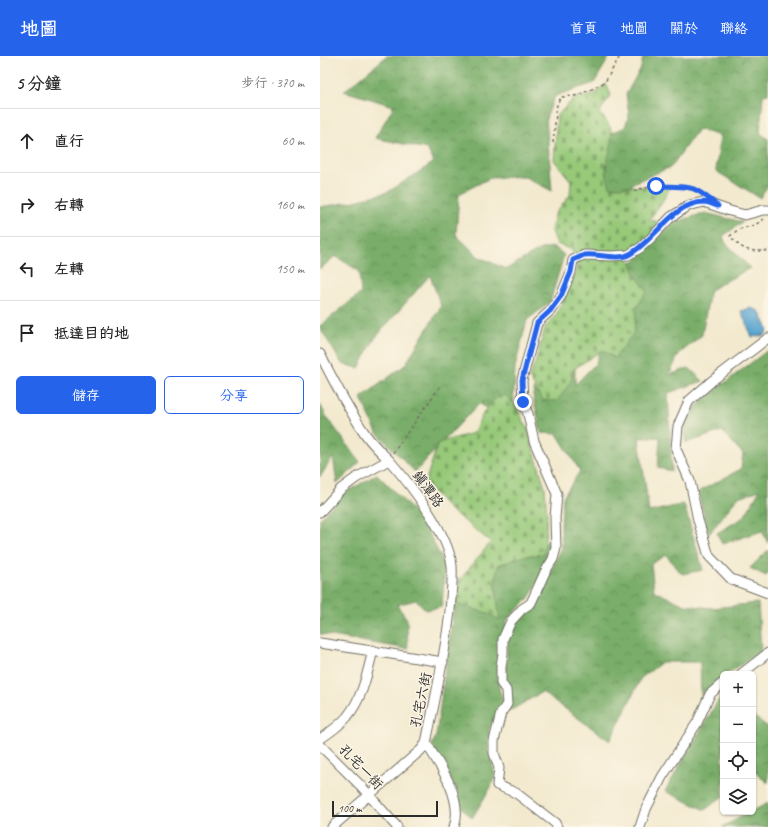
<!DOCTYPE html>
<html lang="zh-TW">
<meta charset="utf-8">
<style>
body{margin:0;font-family:Caveat,"LXGW WenKai TC",sans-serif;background:#f2f2f2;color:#222}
.controls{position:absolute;right:12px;bottom:12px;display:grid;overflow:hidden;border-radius:6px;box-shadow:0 1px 3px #0004}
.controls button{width:36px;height:36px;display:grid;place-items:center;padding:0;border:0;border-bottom:1px solid #e0e0e0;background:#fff;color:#222;font:20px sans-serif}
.scale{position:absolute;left:12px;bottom:10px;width:106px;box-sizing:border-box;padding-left:4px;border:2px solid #2b2b2b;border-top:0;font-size:11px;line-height:14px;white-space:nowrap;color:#2b2b2b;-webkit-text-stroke:3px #fcf5e5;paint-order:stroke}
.stop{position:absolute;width:12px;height:12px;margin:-9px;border:3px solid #2563eb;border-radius:50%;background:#fff}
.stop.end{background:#2563eb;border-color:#fff;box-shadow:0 1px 4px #0008}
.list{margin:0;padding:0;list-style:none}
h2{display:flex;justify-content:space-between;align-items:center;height:52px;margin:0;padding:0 16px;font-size:17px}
h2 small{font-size:13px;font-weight:400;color:#767676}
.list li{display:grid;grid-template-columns:26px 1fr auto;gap:12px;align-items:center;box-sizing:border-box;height:64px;padding:0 16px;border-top:1px solid #e0e0e0}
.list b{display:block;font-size:15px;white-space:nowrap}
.list em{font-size:13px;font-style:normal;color:#767676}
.actions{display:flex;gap:8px;padding:12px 16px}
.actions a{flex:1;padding:9px 0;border:1px solid #2563eb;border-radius:6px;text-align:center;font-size:14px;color:#2563eb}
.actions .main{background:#2563eb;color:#fff}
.icon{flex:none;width:22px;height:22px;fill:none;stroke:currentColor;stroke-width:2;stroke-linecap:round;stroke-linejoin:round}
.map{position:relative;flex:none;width:448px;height:771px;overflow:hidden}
header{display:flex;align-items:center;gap:24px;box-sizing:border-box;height:56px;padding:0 20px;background:#2563eb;color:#fff}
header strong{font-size:19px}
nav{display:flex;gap:22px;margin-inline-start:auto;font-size:14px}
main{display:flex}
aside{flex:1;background:#fff}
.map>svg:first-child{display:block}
.forest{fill:url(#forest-crowns);stroke:#526c4a}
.cemetery{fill:url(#cemetery-stones);stroke:#617a52}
.water{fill:#57a3cf;stroke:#41677d}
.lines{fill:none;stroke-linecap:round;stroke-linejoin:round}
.minor-casing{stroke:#716e64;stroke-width:11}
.path{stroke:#716e64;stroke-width:1.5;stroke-dasharray:3 3;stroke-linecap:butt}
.minor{stroke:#fff;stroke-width:9}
.route{stroke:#2563eb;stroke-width:5}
.labels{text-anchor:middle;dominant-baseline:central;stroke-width:3;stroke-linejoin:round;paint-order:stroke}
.street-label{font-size:14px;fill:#2b2b2b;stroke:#fcf5e5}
</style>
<header>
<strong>地圖</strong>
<nav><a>首頁</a><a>地圖</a><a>關於</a><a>聯絡</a></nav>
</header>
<main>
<aside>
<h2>5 分鐘<small>步行 · 370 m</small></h2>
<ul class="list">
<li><svg class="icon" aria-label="ahead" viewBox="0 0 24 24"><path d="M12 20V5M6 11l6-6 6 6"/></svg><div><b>直行</b></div><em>60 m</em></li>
<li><svg class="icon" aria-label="right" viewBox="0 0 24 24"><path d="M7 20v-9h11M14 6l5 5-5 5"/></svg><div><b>右轉</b></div><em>160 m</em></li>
<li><svg class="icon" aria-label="left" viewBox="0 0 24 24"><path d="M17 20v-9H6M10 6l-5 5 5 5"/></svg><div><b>左轉</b></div><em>150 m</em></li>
<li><svg class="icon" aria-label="arrive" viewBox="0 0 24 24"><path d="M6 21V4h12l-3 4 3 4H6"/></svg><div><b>抵達目的地</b></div></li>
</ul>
<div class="actions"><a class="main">儲存</a><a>分享</a></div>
</aside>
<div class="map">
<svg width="448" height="771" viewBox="0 0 448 771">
<defs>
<pattern id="forest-crowns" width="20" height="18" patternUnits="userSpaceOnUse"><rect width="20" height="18" fill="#79ad69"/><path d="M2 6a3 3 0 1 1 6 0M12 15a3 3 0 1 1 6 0" fill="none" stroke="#638d57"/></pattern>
<pattern id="cemetery-stones" width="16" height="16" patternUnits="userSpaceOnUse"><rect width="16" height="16" fill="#97c979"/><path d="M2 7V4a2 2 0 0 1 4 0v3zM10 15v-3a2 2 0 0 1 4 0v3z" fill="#7ba363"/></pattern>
</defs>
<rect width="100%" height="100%" fill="#fcf5e5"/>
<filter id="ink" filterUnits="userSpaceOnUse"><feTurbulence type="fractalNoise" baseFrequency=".025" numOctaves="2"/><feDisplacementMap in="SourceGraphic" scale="8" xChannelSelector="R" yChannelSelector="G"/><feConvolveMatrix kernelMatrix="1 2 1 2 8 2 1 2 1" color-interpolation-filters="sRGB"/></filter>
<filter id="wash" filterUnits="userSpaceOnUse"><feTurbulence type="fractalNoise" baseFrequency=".012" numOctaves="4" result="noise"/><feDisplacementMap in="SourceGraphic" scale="16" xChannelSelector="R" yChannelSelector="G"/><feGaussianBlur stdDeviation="0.9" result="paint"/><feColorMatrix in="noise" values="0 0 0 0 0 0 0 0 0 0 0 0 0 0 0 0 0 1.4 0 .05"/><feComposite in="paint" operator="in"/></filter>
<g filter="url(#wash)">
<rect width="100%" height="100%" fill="#f2e9ce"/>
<path class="forest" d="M67 0H290L274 27 235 40 226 62 232 135 203 120 170 122 139 138 136 179 159 201 186 213 221 193 234 191 244 199 230 246 207 264 195 311 192 370 159 347 95 416 57 377 41 342 85 309 121 250 110 219 55 282 39 312 22 308 0 272V270L41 237 39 215 15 200 0 213V151L31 146 68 136 114 106 107 93 55 82 74 50 24 35Z
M323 0H448V38L443 39 440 77 448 83V129L440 142 396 115 400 80 378 73 351 111 313 127 290 181 262 91 305 71 309 59 306 38 321 12Z
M385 157 423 166 403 180 405 186 430 212 390 234 382 279 359 298 349 319 369 312 383 325 348 337 352 415 338 412 340 381 319 382 329 456 364 448 383 514 362 518 346 499 331 508 334 535 365 549 392 552 438 547 441 595 407 618H403V621L381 640 380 606H342L321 622 290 685 222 636 188 656 191 630 184 624 187 603V588L190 573 211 553 228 521 242 492 241 472 243 441 260 415 237 378 221 377 213 338 232 280 255 284V329L276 307 303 216 355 166Z
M448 294V487L442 475 402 488 397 477 424 461 440 434 418 441 389 478 378 436 421 413 423 398 402 375 366 387 364 366 382 344Z
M0 348 6 360 40 406 17 428 13 401 0 421Z
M57 418 103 465 125 510 122 551 106 554 96 544 77 549 87 563 88 593 0 578V463L22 439Z
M231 481V497L216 530 208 543 187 564 178 599 179 633 184 646 169 673V698L175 719 171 731 152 762 138 748 137 735 112 689 116 680 136 536 157 543 174 556 176 514 186 501 220 495Z
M448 494V517L446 520 430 512Z
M402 638 403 740 385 754 345 735Z
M433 660 448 671V727L434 715 433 716Z
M448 747V771H402Z"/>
<path class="cemetery" d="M286 28 291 39 279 57C301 77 289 89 286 113 285 117 289 126 290 131L351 130 342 146 329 164 340 166 343 176 338 174 308 199 315 219 327 234 317 251 314 276 295 302 282 294 254 313 250 327 237 345 222 344 209 321 216 305 225 272 236 259 256 216 257 207 252 194 237 188 231 173 236 156 250 139 251 125 234 104 237 60 254 42 274 39Z
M185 339 195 349 207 371 225 432 227 460 224 498 204 500 178 509 175 528 180 564 167 557 137 548 138 526 171 486 128 452 105 427 118 387 153 377C161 363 168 341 185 339Z"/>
<path class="water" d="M431 252 439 255 448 273 445 279 432 281 421 255Z"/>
</g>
<g filter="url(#ink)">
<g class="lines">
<g class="minor-casing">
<path id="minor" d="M448 282 393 324 369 345 358 370 356 393 370 425 378 464 389 500 411 523 448 537
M0 298C14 326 28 353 46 379 53 389 61 396 69 404 90 428 129 478 132 510 133 525 131 540 130 555 125 600 115 643 106 687L101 694 12 771
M0 456 21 433 36 422 69 404
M0 587 123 606
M421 618 448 597
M0 683C9 677 20 669 27 661 43 641 47 618 53 594
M106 687C120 709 144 744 134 771
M0 689 41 730 77 771
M237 771 235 767 196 737 177 729 179 712 174 697V685L181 657 187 648 186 634 181 627V611L183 597V583L191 565 202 553 211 547 225 516 233 503 236 492 235 462 237 438 214 385 208 358 203 346 202 324 217 267 230 255 241 240 251 216 253 204 264 199 292 200 308 199 320 192 331 182 351 161 370 149 384 146 410 155 425 159 443 154H448
M320 771 326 753 342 721 377 667 390 638 403 627"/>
</g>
<path class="path" d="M233 87 237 48 241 41 255 40 272 33 285 26 300 0
M314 135C335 128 364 127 382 138
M444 163 435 169 419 173 410 180C423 195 428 195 448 195
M73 397 121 329"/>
<use href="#minor" class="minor"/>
</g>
</g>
<g class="lines" filter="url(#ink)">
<path class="route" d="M203 346 202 324 217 267 230 255 241 240 251 216 253 204C257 203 261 200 264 199 277 197 298 205 310 198 335 184 353 147 383 146 388 146 394 149 398 150 391 144 383 137 374 133 366 130 345 130 336 130"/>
</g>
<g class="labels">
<g class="street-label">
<text transform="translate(108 433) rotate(54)">鎮潭路</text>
<text transform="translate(101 644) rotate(-78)">孔宅六街</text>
<text transform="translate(41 711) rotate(46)">孔宅一街</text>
</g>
</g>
</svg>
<div class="controls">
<button>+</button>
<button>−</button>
<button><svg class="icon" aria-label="locate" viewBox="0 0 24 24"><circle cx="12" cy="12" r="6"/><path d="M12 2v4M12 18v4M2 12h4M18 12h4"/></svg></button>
<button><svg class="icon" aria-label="layers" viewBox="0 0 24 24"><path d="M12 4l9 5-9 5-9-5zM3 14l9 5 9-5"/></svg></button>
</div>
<div class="scale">100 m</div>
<div class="stop" style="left:336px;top:130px"></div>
<div class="stop end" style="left:203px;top:346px"></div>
</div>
</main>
